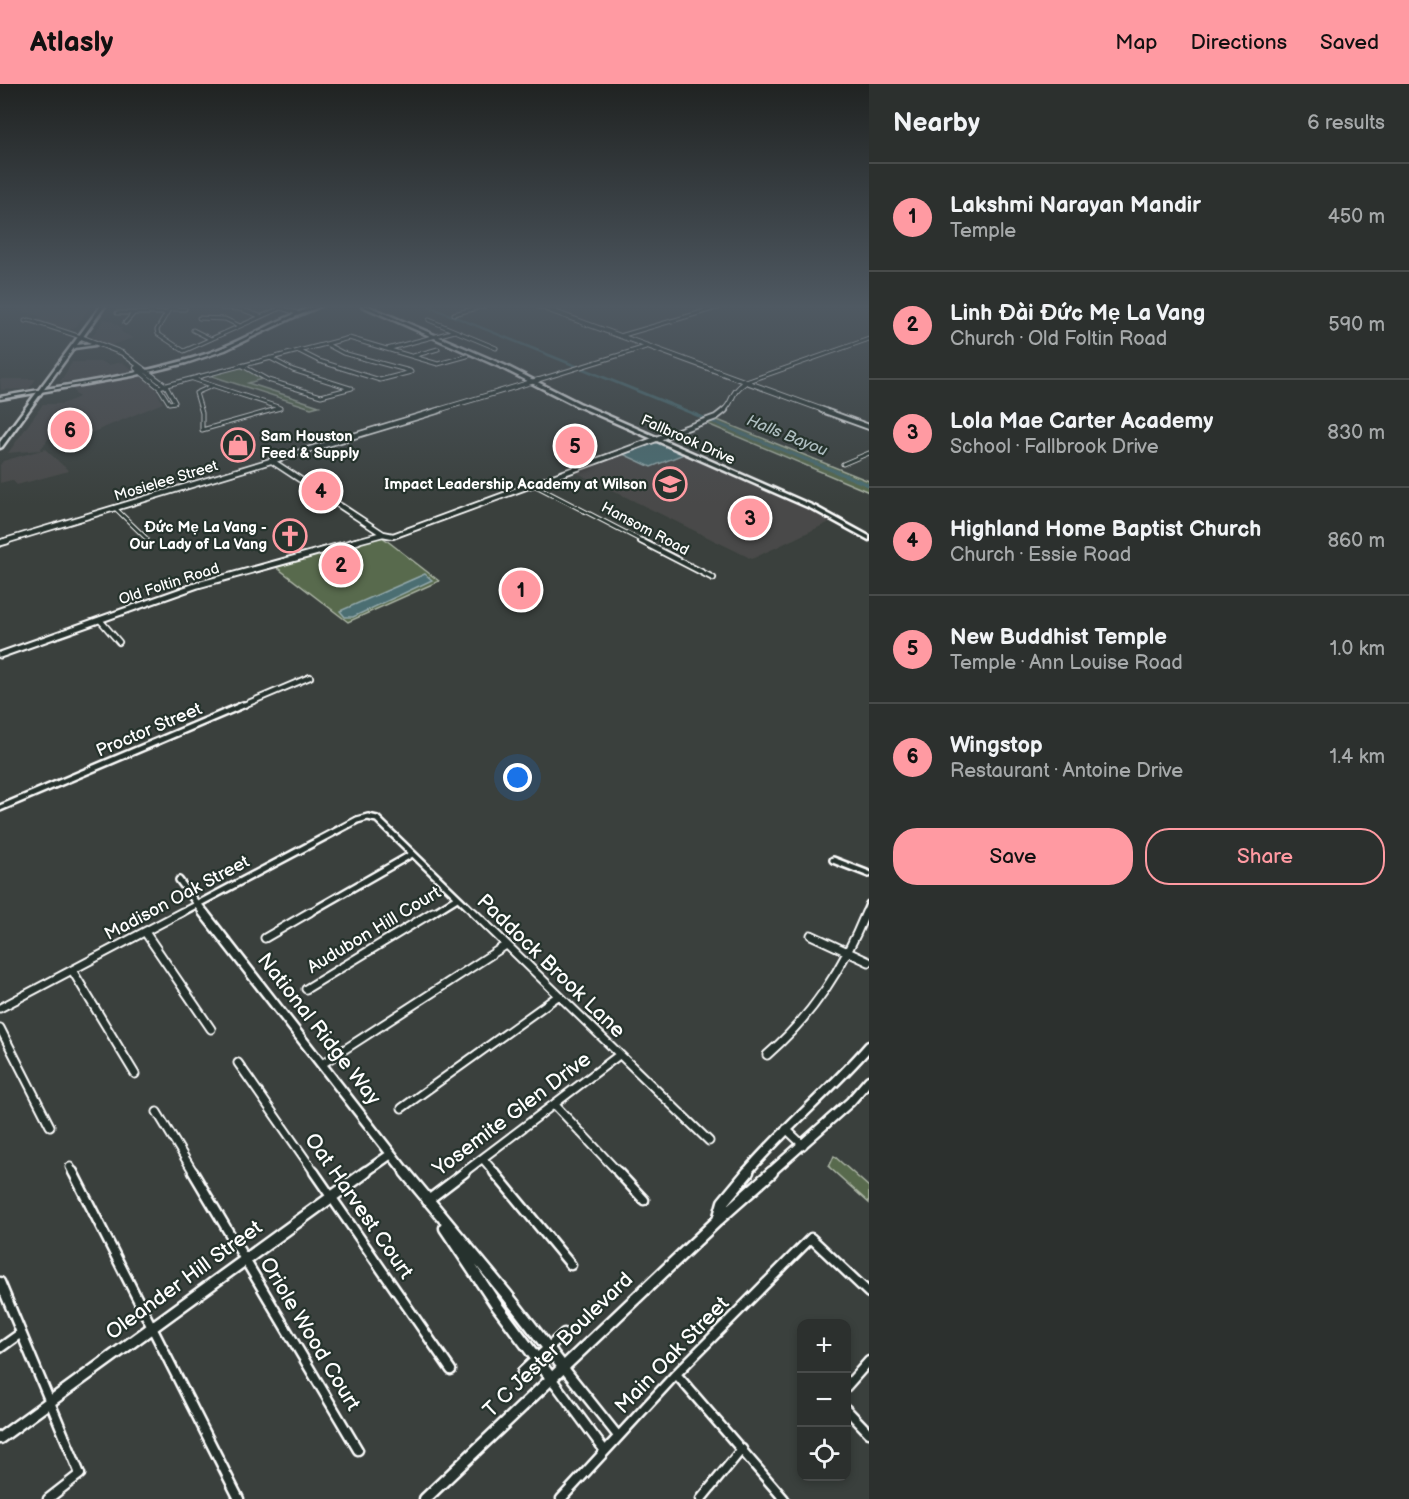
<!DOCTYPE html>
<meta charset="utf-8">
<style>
body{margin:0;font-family:"Balsamiq Sans",sans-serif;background:#343836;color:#f1f3f6}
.controls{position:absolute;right:18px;bottom:18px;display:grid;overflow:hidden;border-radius:12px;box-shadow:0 3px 9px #0003}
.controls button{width:54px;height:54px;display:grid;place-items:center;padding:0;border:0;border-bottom:2px solid #484b4a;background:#2c302e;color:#f1f3f6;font:30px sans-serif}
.you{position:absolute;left:518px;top:694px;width:21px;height:21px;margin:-15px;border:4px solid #fff;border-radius:50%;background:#1a73e8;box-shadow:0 0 0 9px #1a73e833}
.badge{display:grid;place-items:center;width:39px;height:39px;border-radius:50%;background:#ff9aa2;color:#111;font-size:20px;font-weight:700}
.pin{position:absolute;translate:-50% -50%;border:3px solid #fff;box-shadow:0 2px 6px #0006}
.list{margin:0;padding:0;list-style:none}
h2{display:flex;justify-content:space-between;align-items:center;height:78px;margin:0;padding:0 24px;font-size:26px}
h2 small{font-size:20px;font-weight:400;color:#a6a9aa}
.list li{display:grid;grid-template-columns:39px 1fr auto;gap:18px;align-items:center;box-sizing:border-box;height:108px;padding:0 24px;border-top:2px solid #484b4a}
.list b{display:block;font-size:22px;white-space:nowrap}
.list p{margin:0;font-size:20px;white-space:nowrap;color:#a6a9aa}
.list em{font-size:20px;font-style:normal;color:#a6a9aa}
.actions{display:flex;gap:12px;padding:18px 24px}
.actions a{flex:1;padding:14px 0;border:2px solid #ff9aa2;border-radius:24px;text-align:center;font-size:21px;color:#ff9aa2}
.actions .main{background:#ff9aa2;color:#111}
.icon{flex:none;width:33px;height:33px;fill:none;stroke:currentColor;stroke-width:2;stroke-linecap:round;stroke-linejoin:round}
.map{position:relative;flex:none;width:869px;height:1415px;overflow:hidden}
header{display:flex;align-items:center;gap:36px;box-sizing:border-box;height:84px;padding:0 30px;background:#ff9aa2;color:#111}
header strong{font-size:28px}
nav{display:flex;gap:33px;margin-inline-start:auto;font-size:21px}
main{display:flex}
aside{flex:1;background:#2c302e}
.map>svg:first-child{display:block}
.built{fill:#484948}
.green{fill:#596b4e;stroke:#acb5a6;stroke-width:1.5}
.water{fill:#4b6e72;stroke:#93a8aa;stroke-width:1.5}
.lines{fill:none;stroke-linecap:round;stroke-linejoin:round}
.river{fill:#4b6e72;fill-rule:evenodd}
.minor-far4-casing{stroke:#fff;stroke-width:5}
.minor-far3-casing{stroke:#fff;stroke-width:8}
.minor-far2-casing{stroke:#fff;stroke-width:10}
.minor-far1-casing{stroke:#fff;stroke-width:11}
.minor-casing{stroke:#fff;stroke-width:13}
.tertiary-far5-casing{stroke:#fff;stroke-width:6}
.tertiary-far4-casing{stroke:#fff;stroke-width:8}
.tertiary-far3-casing{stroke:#fff;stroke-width:9}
.tertiary-far2-casing{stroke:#fff;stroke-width:11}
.tertiary-far1-casing{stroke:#fff;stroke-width:13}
.tertiary-casing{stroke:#fff;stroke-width:15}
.secondary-casing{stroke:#fff;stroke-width:5}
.primary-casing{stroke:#fff;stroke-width:5}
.minor-far4{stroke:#26332d;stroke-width:3}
.minor-far3{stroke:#26332d;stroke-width:4.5}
.minor-far2{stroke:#26332d;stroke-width:5}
.minor-far1{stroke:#26332d;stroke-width:7}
.minor{stroke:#26332d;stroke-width:8}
.tertiary-far5{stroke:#26332d;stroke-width:4}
.tertiary-far4{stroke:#26332d;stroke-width:4.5}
.tertiary-far3{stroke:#26332d;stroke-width:5}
.tertiary-far2{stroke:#26332d;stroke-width:7}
.tertiary-far1{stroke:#26332d;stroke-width:8}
.tertiary{stroke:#26332d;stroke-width:10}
.secondary{fill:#26332d;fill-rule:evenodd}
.primary{fill:#26332d;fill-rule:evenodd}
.labels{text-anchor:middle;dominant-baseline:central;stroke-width:4.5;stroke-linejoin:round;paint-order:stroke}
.far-poi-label{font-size:15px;font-weight:bold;fill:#fff;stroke:#26332d;text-anchor:end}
.far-street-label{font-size:15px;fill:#fff;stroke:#26332d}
.far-water-label{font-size:16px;font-style:italic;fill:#aebec0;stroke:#26332d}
.street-label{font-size:18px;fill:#fff;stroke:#26332d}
.near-street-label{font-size:21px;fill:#fff;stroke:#26332d}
</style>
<header>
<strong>Atlasly</strong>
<nav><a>Map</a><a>Directions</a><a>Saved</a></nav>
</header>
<main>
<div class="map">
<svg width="869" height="1415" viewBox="0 0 869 1415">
<rect width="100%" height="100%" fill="#3a403d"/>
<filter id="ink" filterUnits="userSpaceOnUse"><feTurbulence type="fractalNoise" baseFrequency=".0167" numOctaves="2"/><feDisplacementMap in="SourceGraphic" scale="12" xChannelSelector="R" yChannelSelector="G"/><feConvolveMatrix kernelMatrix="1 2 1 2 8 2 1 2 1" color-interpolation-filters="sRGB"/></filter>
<g filter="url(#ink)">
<path class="built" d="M7 222H91L74 245 66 246 34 236 42 233Z
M104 235 110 236 122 244 121 248 134 254 111 261 91 254Z
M72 278H103L108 281 122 278 135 287 93 295 60 298Z
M137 291H142L156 305 163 319 84 352 49 354 40 366 8 369 43 320H62L79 313 75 310 72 303Z
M0 295H36L29 305 1 306Z
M45 365 69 387 17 401 12 396 0 399V381L3 377Z
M623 370 651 383 684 370 834 436 752 475 575 388Z"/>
<path class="green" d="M242 283 262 295 248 299 319 322 311 324 209 291Z
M715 335 869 397V408L705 339Z
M381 452 439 497 348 538 275 482Z
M834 1072 869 1103V1119L829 1083Z"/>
<path class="water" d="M657 358 684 370 651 383 623 370Z
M425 490 432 496 353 533H345L340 527Z"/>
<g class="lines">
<path class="river" d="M425 222H431L869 399V403Z"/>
<g class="minor-far4-casing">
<path id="minor-far4" d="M171 222 157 246 158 250 184 267 285 222
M221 224 240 225 260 232
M281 224 297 229
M169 225H185
M117 229H166
M454 230 484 222
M199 234 225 235 240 242
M429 236 496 264
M25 237 29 236 81 253
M125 239 134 229
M193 246 211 255
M620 252 723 222
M326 260 343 269 410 287
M387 265 455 247
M299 267 319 277 380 296 411 288
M413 272 438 265
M270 274 293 286 350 304
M241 281 268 296 321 312 352 304
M193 295 278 323
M538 296 649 262
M746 298 869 255
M166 302 175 318 169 319 159 303 349 254 438 280 467 272
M212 302 196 309 202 329V346L280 324
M843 380 869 369
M534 401 644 458
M116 425 147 455"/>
</g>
<g class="minor-far3-casing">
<path id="minor-far3" d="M641 457 713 494
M100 536 119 558
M239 623 310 593"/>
</g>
<g class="minor-far2-casing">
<path id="minor-far2" d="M0 724 243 621
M833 776 869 790
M179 796 197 820
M179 830 357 736 368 733 377 735 475 830
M307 830 412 770
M431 830 457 814
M865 830 869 820"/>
</g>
<g class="minor-far1-casing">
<path id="minor-far1" d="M473 828 709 1057
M145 848 211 945
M811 851 869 878
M265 854 310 828
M72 886 135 990
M306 905 433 828
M0 924 182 828
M0 944 50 1042
M767 971C813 931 843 884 866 828
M238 979 315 1089
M322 980 506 861
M555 1021 619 1089
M402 1024 558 912
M157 1028 194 1089
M786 1045 803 1061
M483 1075 495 1089
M70 1083 73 1089
M463 1089 619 971"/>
</g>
<g class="minor-casing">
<path id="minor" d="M73 1088 239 1415
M193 1088 358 1366
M314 1088 451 1286
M494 1088 571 1181
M618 1088 644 1116
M427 1117 465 1088
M0 1198 80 1390 48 1415
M0 1264 21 1249
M563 1283 618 1352
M522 1288 564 1249
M676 1290 784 1415
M551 1294 605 1367
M846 1303 869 1277
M846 1325 869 1349
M561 1415 676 1290 811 1154 869 1209
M701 1415 742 1365"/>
</g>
<g class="tertiary-far5-casing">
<path id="tertiary-far5" d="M538 222 826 327
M81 253 122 269 166 302
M136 284 159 303
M435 327 538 296
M723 327C735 317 728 310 746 298"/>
</g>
<g class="tertiary-far4-casing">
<path id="tertiary-far4" d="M822 326 869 343
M272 377 383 450 393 452 716 333 725 326
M2 458 440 326
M353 458 383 450"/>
</g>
<g class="tertiary-far3-casing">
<path id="tertiary-far3" d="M0 459 7 457
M0 571 198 501 358 457"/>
</g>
<g class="tertiary-far2-casing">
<path id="tertiary-far2" d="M197 820 205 830"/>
</g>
<g class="tertiary-far1-casing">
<path id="tertiary-far1" d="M203 828 406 1089
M364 1089 391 1070
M746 1089C784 1044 830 1007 869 962
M770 1089 850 1018 869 996"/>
</g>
<g class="tertiary-casing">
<path id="tertiary" d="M405 1088 507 1211 563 1283
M718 1136 723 1118 748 1088
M445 1144 497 1222 551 1294
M0 1354 366 1088
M425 1415 718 1136 772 1088"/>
</g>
<g class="secondary-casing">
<path id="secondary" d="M315 222H321L292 234 225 266 186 279 132 292 0 315V313C69 300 139 292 206 270 244 257 277 235 315 222Z
M362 222H368L504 281 579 319 816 423 869 452V456L812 425 575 321 500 283Z"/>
</g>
<g class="primary-casing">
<path id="primary" d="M101 222H105L77 261 93 259 95 261 74 264 2 363 0 364V358Z"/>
</g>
<use href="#minor-far4" class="minor-far4"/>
<use href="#minor-far3" class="minor-far3"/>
<use href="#minor-far2" class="minor-far2"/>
<use href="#minor-far1" class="minor-far1"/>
<use href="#minor" class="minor"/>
<use href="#tertiary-far5" class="tertiary-far5"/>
<use href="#tertiary-far4" class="tertiary-far4"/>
<use href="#tertiary-far3" class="tertiary-far3"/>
<use href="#tertiary-far2" class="tertiary-far2"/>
<use href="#tertiary-far1" class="tertiary-far1"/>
<use href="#tertiary" class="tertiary"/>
<use href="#secondary" class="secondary"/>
<use href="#primary" class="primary"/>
</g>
</g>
<linearGradient id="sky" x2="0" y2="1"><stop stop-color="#202322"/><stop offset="0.53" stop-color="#4f5962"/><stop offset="1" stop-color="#4f5962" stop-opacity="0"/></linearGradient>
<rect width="869" height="420" fill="url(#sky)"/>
<defs>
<g id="shop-ring" transform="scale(1.725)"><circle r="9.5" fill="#26332d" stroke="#ff9aa2" stroke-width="1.5"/><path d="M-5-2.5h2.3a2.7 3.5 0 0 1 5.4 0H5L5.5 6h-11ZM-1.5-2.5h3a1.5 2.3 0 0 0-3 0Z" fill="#ff9aa2"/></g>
<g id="school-ring" transform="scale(1.725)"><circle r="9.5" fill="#26332d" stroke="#ff9aa2" stroke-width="1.5"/><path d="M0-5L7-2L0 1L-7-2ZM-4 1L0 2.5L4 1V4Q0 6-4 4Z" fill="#ff9aa2"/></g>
<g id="church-ring" transform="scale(1.725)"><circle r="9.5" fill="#26332d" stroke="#ff9aa2" stroke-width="1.5"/><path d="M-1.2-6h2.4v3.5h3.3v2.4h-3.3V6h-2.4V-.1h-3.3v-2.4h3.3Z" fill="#ff9aa2"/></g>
</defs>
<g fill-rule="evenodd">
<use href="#shop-ring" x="238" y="361"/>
<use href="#school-ring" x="670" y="400"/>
<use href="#church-ring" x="290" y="452"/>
</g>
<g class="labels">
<g class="far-poi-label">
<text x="261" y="352" text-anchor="start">Sam Houston<tspan x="261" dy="17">Feed &amp; Supply</tspan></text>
<text x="647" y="400">Impact Leadership Academy at Wilson</text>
<text x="267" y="443">Đức Mẹ La Vang -<tspan x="267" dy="17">Our Lady of La Vang</tspan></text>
</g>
<g class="far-street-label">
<text transform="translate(688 356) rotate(24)">Fallbrook Drive</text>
<text transform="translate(166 397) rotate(-17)">Mosielee Street</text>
<text transform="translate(645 445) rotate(28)">Hansom Road</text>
<text transform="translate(169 500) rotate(-18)">Old Foltin Road</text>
</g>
<g class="far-water-label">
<text transform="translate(787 352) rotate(22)">Halls Bayou</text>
</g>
<g class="street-label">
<text transform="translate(149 646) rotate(-23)">Proctor Street</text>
<text transform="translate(177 814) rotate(-28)">Madison Oak Street</text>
<text transform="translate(374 846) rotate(-31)">Audubon Hill Court</text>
</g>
<g class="near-street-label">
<text transform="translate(551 882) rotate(44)">Paddock Brook Lane</text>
<text transform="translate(319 945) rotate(52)">National Ridge Way</text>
<text transform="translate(512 1030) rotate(-37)">Yosemite Glen Drive</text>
<text transform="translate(359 1122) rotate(55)">Oat Harvest Court</text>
<text transform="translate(184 1196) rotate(-36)">Oleander Hill Street</text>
<text transform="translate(310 1250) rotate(59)">Oriole Wood Court</text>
<text transform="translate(558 1261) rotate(-44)">T C Jester Boulevard</text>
<text transform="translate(672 1271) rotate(-46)">Main Oak Street</text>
</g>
</g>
</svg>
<div class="controls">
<button>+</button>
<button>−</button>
<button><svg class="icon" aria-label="locate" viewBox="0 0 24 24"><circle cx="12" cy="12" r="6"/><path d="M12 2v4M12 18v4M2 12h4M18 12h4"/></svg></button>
</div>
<div class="you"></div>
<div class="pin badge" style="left:521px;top:506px">1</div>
<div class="pin badge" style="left:341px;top:481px">2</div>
<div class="pin badge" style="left:750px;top:434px">3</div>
<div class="pin badge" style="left:321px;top:407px">4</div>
<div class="pin badge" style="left:575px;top:362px">5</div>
<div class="pin badge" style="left:70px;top:346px">6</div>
</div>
<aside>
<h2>Nearby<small>6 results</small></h2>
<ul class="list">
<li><span class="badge">1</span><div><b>Lakshmi Narayan Mandir</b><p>Temple</p></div><em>450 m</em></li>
<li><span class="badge">2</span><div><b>Linh Đài Đức Mẹ La Vang</b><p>Church · Old Foltin Road</p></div><em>590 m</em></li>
<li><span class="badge">3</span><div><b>Lola Mae Carter Academy</b><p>School · Fallbrook Drive</p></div><em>830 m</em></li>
<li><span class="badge">4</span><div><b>Highland Home Baptist Church</b><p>Church · Essie Road</p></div><em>860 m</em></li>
<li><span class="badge">5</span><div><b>New Buddhist Temple</b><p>Temple · Ann Louise Road</p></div><em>1.0 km</em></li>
<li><span class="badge">6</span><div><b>Wingstop</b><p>Restaurant · Antoine Drive</p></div><em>1.4 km</em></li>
</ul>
<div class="actions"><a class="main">Save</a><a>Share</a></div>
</aside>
</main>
